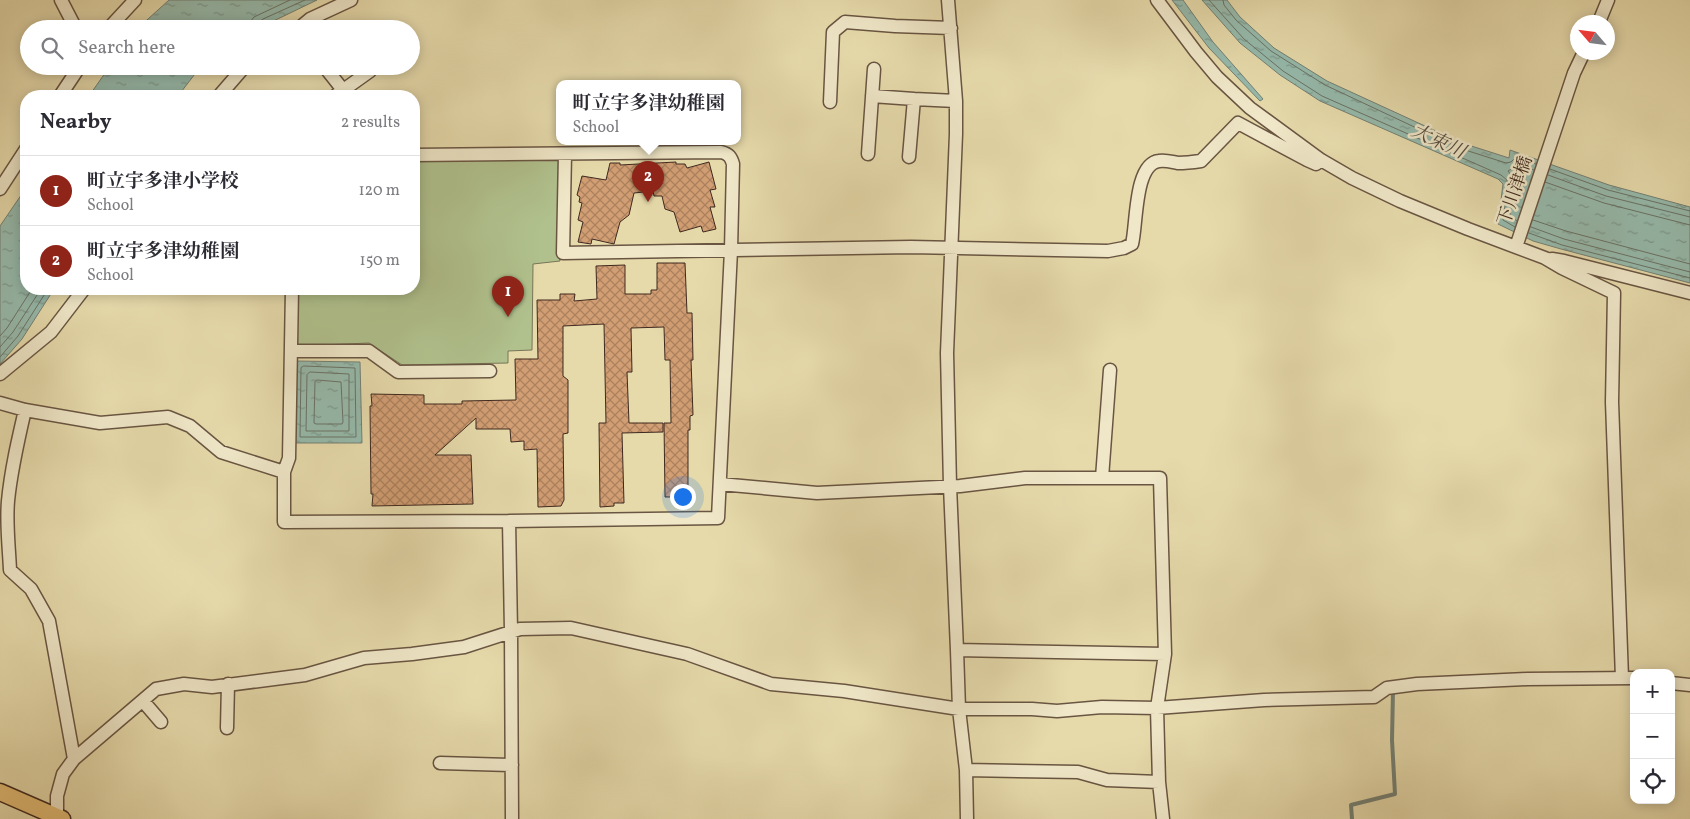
<!DOCTYPE html>
<meta charset="utf-8">
<style>
body{margin:0;font-family:Vollkorn,"Noto Serif JP",serif;background:#f7f7f7;color:#2b2b33}
.controls{position:absolute;right:15px;bottom:15px;display:grid;overflow:hidden;border-radius:10px;box-shadow:0 2px 12px #0003}
.controls button{width:45px;height:45px;display:grid;place-items:center;padding:0;border:0;border-bottom:1px solid #e1e1e2;background:#fff;color:#2b2b33;font:25px sans-serif}
.compass{position:absolute;left:1570px;top:15px;width:45px;height:45px;border-radius:50%;background:#fff;box-shadow:0 2px 12px #0003;rotate:298deg}
.you{position:absolute;left:682px;top:496px;width:18px;height:18px;margin:-12px;border:4px solid #fff;border-radius:50%;background:#1a73e8;box-shadow:0 0 0 8px #1a73e833}
.badge{display:grid;place-items:center;width:32px;height:32px;border-radius:50%;background:#8f2418;color:#fff;font-size:16px;font-weight:700}
.pin{position:absolute;translate:-50% -41px;filter:drop-shadow(0 1px 2px #0008)}
.pin::after{content:'';position:absolute;top:26px;width:18px;height:15px;background:inherit;clip-path:polygon(0 0,100% 0,50% 100%)}
.popup{position:absolute;left:556px;top:80px;width:185px;height:65px;box-sizing:border-box;display:grid;place-content:center;border-radius:10px;background:#fff;filter:drop-shadow(0 1px 4px #0005);font-size:16px;white-space:nowrap;color:#7c7c81}
.popup b{font-size:19px;color:#2b2b33}
.popup::after{content:'';position:absolute;left:50%;top:100%;margin-left:-10px;border:10px solid transparent;border-top-color:#fff}
.list{margin:0;padding:0;list-style:none}
h2{display:flex;justify-content:space-between;align-items:center;height:65px;margin:0;padding:0 20px;font-size:21px}
h2 small{font-size:16px;font-weight:400;color:#7c7c81}
.list li{display:grid;grid-template-columns:32px 1fr auto;gap:15px;align-items:center;box-sizing:border-box;height:70px;padding:0 20px;border-top:1px solid #e1e1e2}
.list b{display:block;font-size:19px;white-space:nowrap}
.list p{margin:0;font-size:16px;white-space:nowrap;color:#7c7c81}
.list em{font-size:16px;font-style:normal;color:#7c7c81}
.icon{flex:none;width:28px;height:28px;fill:none;stroke:currentColor;stroke-width:2;stroke-linecap:round;stroke-linejoin:round}
.map{position:relative;flex:none;width:1690px;height:819px;overflow:hidden}
.search{position:absolute;background:#fff;box-shadow:0 2px 12px #0003;left:20px;top:20px;width:400px;height:55px;display:flex;align-items:center;gap:12px;box-sizing:border-box;padding:0 18px;border-radius:28px;color:#7c7c81;font-size:19px}
.panel{position:absolute;background:#fff;box-shadow:0 2px 12px #0003;left:20px;top:90px;width:400px;height:205px;border-radius:20px}
.map>svg:first-child{display:block}
.pitch{fill:#b0c18d;stroke:#787556}
.water{fill:url(#water-ripples);stroke:#738074}
.lines{fill:none;stroke-linecap:round;stroke-linejoin:round}
.shore{stroke:#6a7266;stroke-width:1}
.stream{stroke:#738074;stroke-width:4}
.building{fill:url(#building-cross-hatch);stroke:#3f291f}
.minor-casing{stroke:#695542;stroke-width:15}
.major-casing{stroke:#3f291f;stroke-width:19}
.minor{stroke:#efe7c8;stroke-width:12}
.major{stroke:#e3bd76;stroke-width:16}
.labels{text-anchor:middle;dominant-baseline:central;stroke-width:5;stroke-linejoin:round;paint-order:stroke}
.street-label{font-size:18px;fill:#3f291f;stroke:#efe7c8}
.water-label{font-size:19px;font-style:italic;fill:#554d42;stroke:#efe7c8}
</style>
<div class="map">
<svg width="1690" height="819" viewBox="0 0 1690 819">
<defs>
<pattern id="water-ripples" width="26" height="14" patternUnits="userSpaceOnUse" patternTransform="scale(1.25)"><rect width="26" height="14" fill="#96baac"/><path d="M2 4q2-2 4 0t4 0M15 11q2-2 4 0t4 0" fill="none" stroke="#7c978b"/></pattern>
<pattern id="building-cross-hatch" width="8" height="8" patternUnits="userSpaceOnUse" patternTransform="scale(1.25)"><rect width="8" height="8" fill="#d29e73"/><path d="M0 0l8 8M0 8l8-8" fill="none" stroke="#ac815e"/></pattern>
</defs>
<rect width="100%" height="100%" fill="#e6daab"/>
<filter id="stains"><feTurbulence type="fractalNoise" baseFrequency=".004" numOctaves="4"/><feColorMatrix values="0 0 0 0 .2 0 0 0 0 .09 0 0 0 0 .02 0 0 0 .5 -.17"/></filter>
<radialGradient id="worn" r=".72"><stop offset=".6" stop-color="#630" stop-opacity="0"/><stop offset="1" stop-color="#630" stop-opacity=".3"/></radialGradient>
<path class="pitch" d="M559 159 560 261 533 264 532 350 508 351V363L402 365 369 343 297 346 298 289H414V161Z"/>
<path class="water" d="M169 0H317L257 29H137Z
M1172 0H1183L1213 42 1263 99 1260 101 1209 48Z
M1202 0H1227L1240 17 1274 48 1327 81 1462 143 1509 158 1510 150 1609 185 1690 207V283L1561 249 1533 241 1498 224 1503 184 1498 179 1320 101 1280 75 1240 43Z
M110 66H201L178 96H89Z
M26 188V289H54L22 339 0 364V226Z
M296 361 360 362 362 443H295Z"/>
<g class="lines">
<path class="shore" d="M1209 0 1244 39 1283 71 1322 96 1501 175 1507 180 1508 184 1503 220 1515 227
M1223 0 1224 5 1236 20 1271 51 1325 85 1459 148 1506 163 1511 162 1516 157 1536 164
M249 29 250 22 254 17 290 0
M255 29 256 24 263 19 305 0
M1550 169 1608 190 1690 211
M1548 175 1606 196 1690 217
M1545 182 1604 203 1690 225
M1533 220 1566 231 1690 264
M1517 221 1510 216 1514 184 1513 178 1508 171 1518 165 1534 170
M1531 227 1564 239 1690 272
M1529 233 1562 245 1690 278
M0 336 7 328 32 289
M0 347 13 332 41 289
M0 357 18 336 48 289
M304 366 355 368 356 437H300L301 368Z
M310 372 349 374V431H306L307 375Z
M317 380 341 382 343 422 342 424H316L314 423 315 382Z"/>
<path class="stream" d="M1352 819 1351 805 1395 794 1392 740 1393 690H1394"/>
</g>
<path class="building" d="M676 162V164H685L687 168 709 162 716 189 710 190 715 207H710L716 229 703 232 701 226 680 232 674 212 665 209 662 196H654L653 191 634 193 629 215 620 222 614 244 592 239 591 244 578 242 583 222 578 220 582 203 579 202 580 197 577 195 582 176 606 180 610 163H620V165Z
M657 263H685L687 313H692L693 360H691L693 415 690 416V430H688V494L679 495 678 497H665L664 423H671L670 360H665L664 327 631 328 632 372H627L629 423H663V432L622 433 624 503H614V506L600 507 599 423H606L604 324 563 326V376L568 380V433L563 434 564 500 561 506 538 507 537 449 524 450V441L511 442 510 429H476V418L435 455H471L473 504 372 506 373 494H371L370 406H372L371 394 424 395V404H462V401L516 400 515 359H538L537 300H560V294H575L574 301 597 299 596 266 625 265V294H651V290H657Z"/>
<g class="lines">
<g class="minor-casing">
<path id="minor" d="M61 0 76 29
M948 0 956 101V134L947 353 950 486 957 650 959 709 966 770 967 819
M1157 0 1196 52 1217 77 1250 108 1321 160 1352 178 1400 201 1468 229 1545 258 1562 268 1614 293 1612 402 1622 678
M1599 22 1608 0
M108 29 135 0
M298 29 310 19 351 0
M324 66 343 90
M60 96 80 66
M219 96 245 66
M335 96 370 71
M872 96 914 99
M830 102 833 32 845 22 895 26 951 28
M565 154 563 253 911 247 1108 251 1124 248 1132 244C1137 225 1134 164 1159 161 1166 160 1172 162 1178 163 1186 163 1194 162 1201 161L1238 123 1307 160 1316 164 1321 160
M868 154 874 69
M414 155 721 152C729 154 731 157 733 164L731 250 718 518 509 521
M909 157 914 99 956 101
M0 189 26 149
M1516 247 1574 73 1584 52
M1552 259 1564 261 1690 293
M291 351H369L398 372 490 371
M0 374 51 332 84 289
M0 403 25 410 100 423 168 417 190 426 221 452 284 472V522L509 521 511 631 512 819
M25 410C18 440 11 470 8 501 6 524 9 547 10 570L31 589 49 621 74 759
M284 472 289 458 292 289
M1102 478 1110 370
M720 484 817 493 960 486 1025 478H1160L1165 654 1157 708 1159 782 1163 819
M957 650 1165 654
M1671 683 1690 685
M143 701 161 722
M227 728 228 684
M440 763 512 765
M966 770 1078 772 1107 780 1159 782
M57 819V796L63 774 74 759 156 689 184 684 212 687 305 675 364 658 412 654 464 647 520 629 571 628 687 654 771 684 844 691 959 709H1032L1057 711 1102 707 1157 708 1264 700 1374 697 1387 688 1417 684 1527 679 1634 678"/>
</g>
<g class="major-casing">
<path id="major" d="M0 792 62 819"/>
</g>
<use href="#minor" class="minor"/>
<use href="#major" class="major"/>
</g>
<g class="labels">
<g class="street-label">
<text transform="translate(1516 191) rotate(-71)">下川津橋</text>
</g>
<g class="water-label">
<text transform="translate(1438 142) rotate(25)">大束川</text>
</g>
</g>
<rect width="100%" height="100%" filter="url(#stains)"/>
<rect width="100%" height="100%" fill="url(#worn)"/>
</svg>
<div class="controls">
<button>+</button>
<button>−</button>
<button><svg class="icon" aria-label="locate" viewBox="0 0 24 24"><circle cx="12" cy="12" r="6"/><path d="M12 2v4M12 18v4M2 12h4M18 12h4"/></svg></button>
</div>
<svg class="compass" viewBox="-18 -18 36 36"><path d="M0-13l5 13h-10z" fill="#e53935"/><path d="M0 13l5-13h-10z" fill="#7c7c81"/></svg>
<div class="you"></div>
<div class="pin badge" style="left:508px;top:317px">1</div>
<div class="pin badge" style="left:648px;top:202px">2</div>
<div class="popup"><b>町立宇多津幼稚園</b>School</div>
<div class="search"><svg class="icon" aria-label="search" viewBox="0 0 24 24"><circle cx="10" cy="10" r="6"/><path d="M15 15l6 6"/></svg>Search here</div>
<section class="panel">
<h2>Nearby<small>2 results</small></h2>
<ul class="list">
<li><span class="badge">1</span><div><b>町立宇多津小学校</b><p>School</p></div><em>120 m</em></li>
<li><span class="badge">2</span><div><b>町立宇多津幼稚園</b><p>School</p></div><em>150 m</em></li>
</ul>
</section>
</div>
